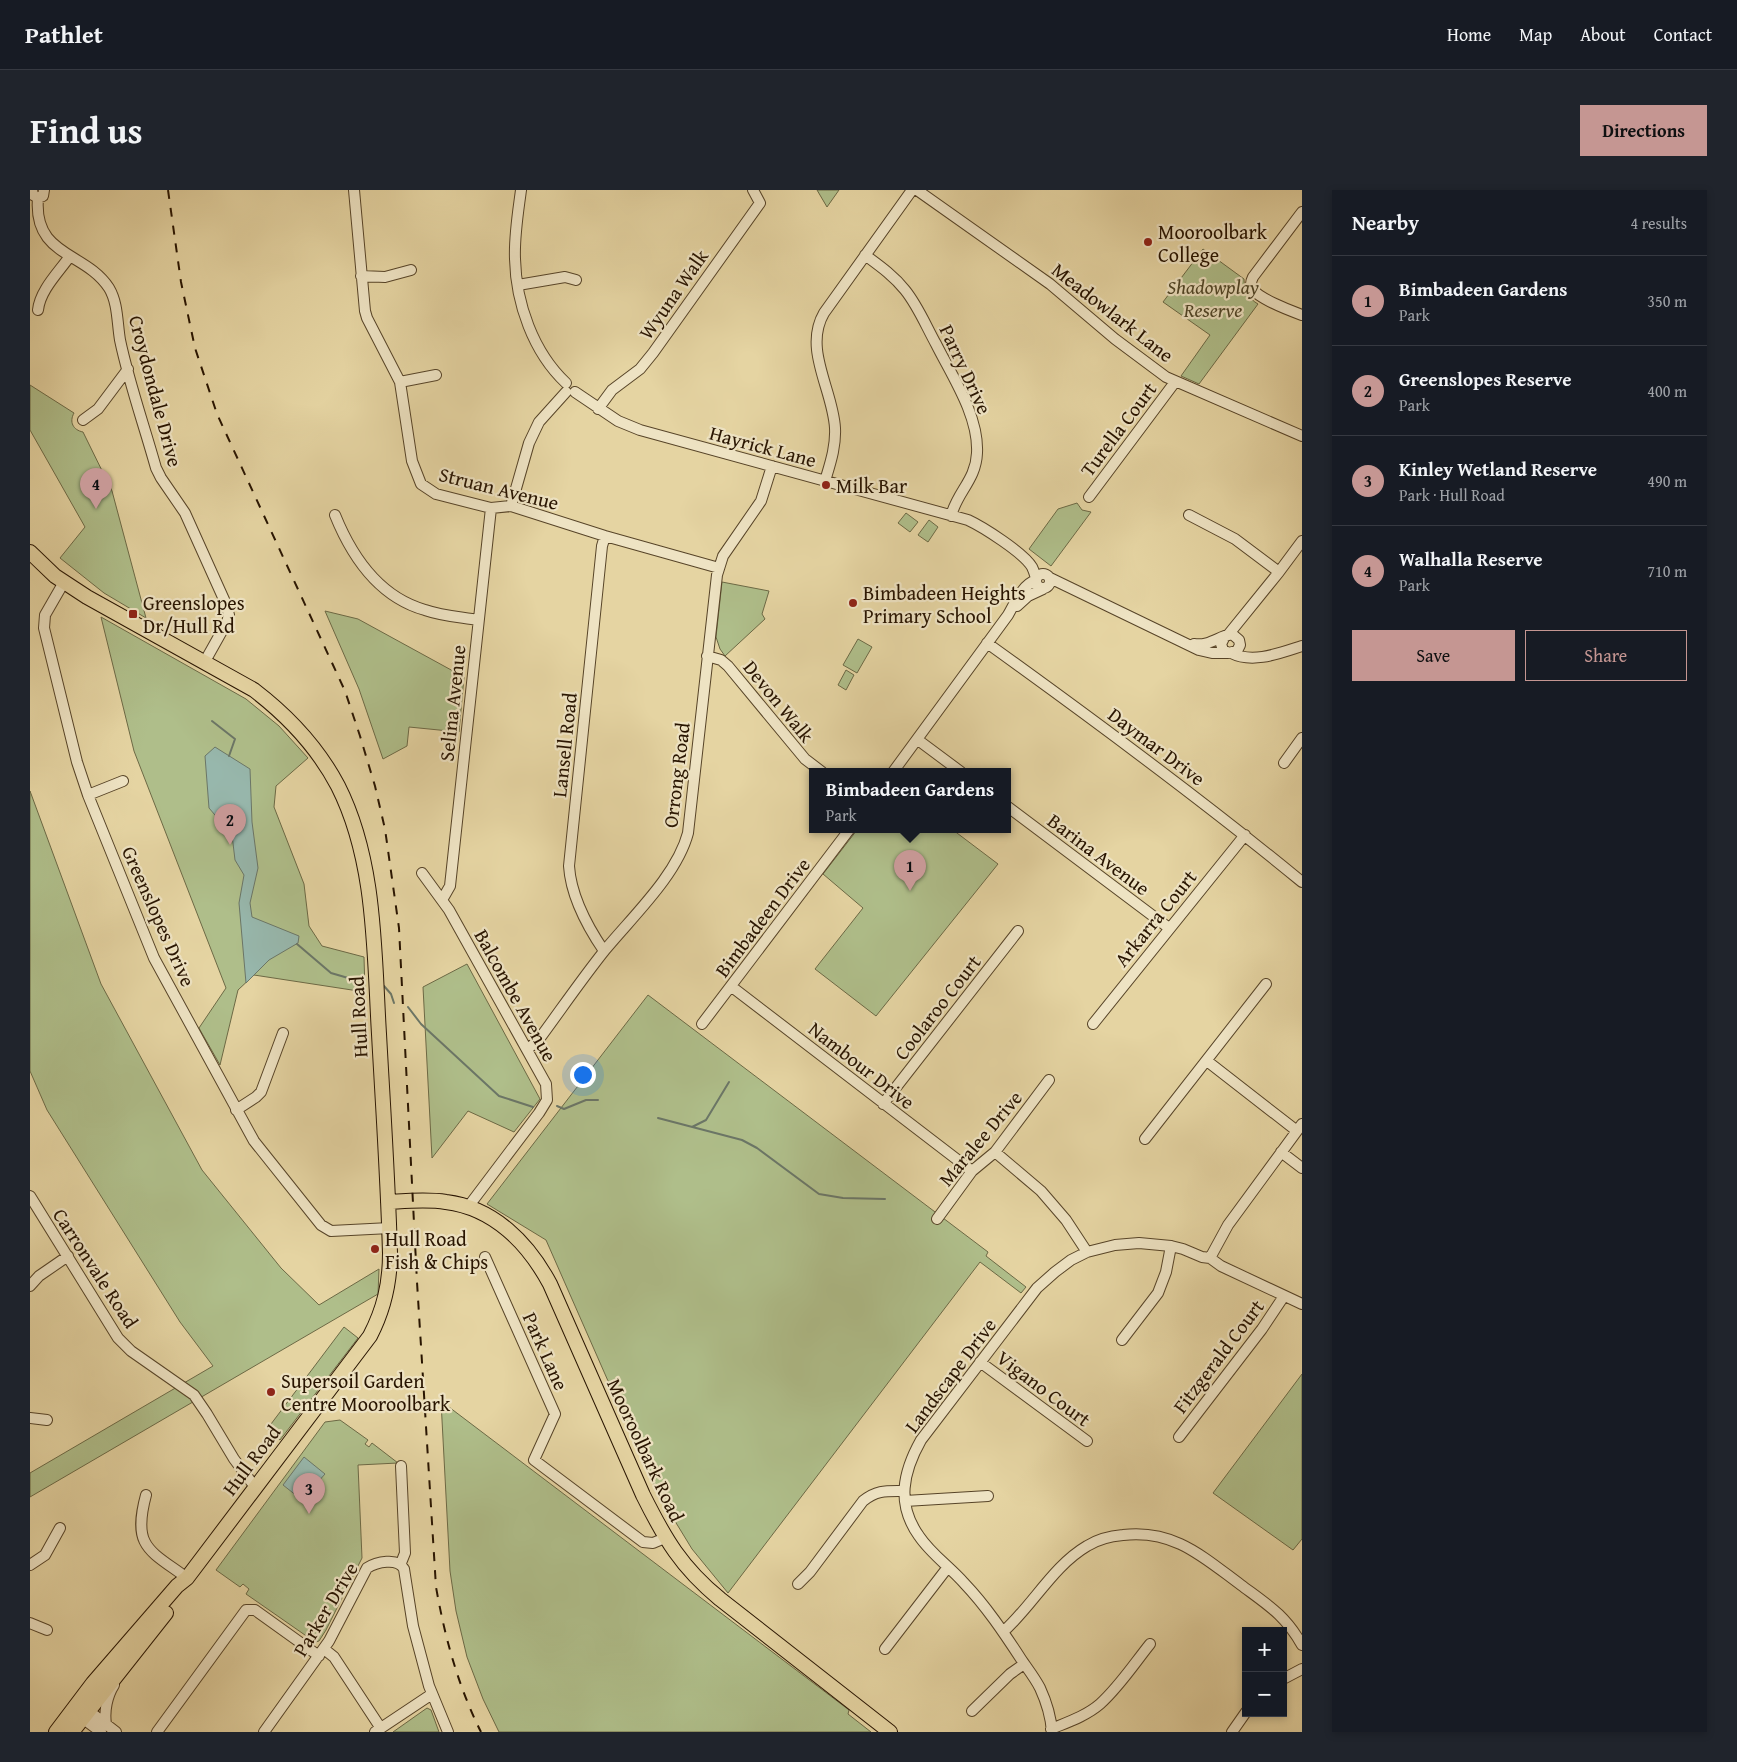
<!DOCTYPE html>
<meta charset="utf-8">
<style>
body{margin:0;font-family:"Gentium Book Plus",serif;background:#20242c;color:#f1f3f6}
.controls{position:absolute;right:15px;bottom:15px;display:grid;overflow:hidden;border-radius:0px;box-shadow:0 2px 8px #0003}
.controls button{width:45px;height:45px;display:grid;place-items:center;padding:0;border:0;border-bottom:1px solid #363941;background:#171b24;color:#f1f3f6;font:25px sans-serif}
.you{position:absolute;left:552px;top:884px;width:18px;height:18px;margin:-12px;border:4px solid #fff;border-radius:50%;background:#1a73e8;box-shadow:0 0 0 8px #1a73e833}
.badge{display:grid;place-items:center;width:32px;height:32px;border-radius:50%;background:#c59692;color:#111;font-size:16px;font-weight:700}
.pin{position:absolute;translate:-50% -41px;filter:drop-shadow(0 1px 2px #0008)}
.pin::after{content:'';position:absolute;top:26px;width:18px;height:15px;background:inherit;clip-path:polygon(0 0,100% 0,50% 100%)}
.popup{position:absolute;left:779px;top:578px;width:202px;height:65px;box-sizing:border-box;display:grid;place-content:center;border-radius:0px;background:#171b24;filter:drop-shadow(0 1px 4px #0005);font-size:16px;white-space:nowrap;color:#9ea1a6}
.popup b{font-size:19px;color:#f1f3f6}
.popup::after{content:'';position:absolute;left:50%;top:100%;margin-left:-10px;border:10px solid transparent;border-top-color:#171b24}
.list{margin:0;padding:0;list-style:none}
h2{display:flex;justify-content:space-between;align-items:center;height:65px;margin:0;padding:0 20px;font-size:21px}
h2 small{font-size:16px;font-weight:400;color:#9ea1a6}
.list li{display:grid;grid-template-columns:32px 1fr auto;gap:15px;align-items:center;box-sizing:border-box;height:90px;padding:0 20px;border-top:1px solid #363941}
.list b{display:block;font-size:19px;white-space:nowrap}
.list p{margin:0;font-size:16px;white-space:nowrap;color:#9ea1a6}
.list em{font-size:16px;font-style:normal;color:#9ea1a6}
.actions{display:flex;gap:10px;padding:15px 20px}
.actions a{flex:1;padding:11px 0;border:1px solid #c59692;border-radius:0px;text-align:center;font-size:18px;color:#c59692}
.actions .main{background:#c59692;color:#111}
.map{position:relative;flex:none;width:1272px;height:1542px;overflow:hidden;border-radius:0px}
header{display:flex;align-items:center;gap:30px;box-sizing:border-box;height:70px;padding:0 25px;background:#171b24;border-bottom:1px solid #363941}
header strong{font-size:24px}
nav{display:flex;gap:28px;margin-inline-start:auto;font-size:18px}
.intro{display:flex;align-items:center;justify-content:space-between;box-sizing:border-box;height:120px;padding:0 30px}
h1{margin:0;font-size:35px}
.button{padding:12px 22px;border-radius:0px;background:#c59692;color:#111;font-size:18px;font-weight:700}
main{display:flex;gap:30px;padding:0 30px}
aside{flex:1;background:#171b24;border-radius:0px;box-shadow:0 2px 8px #0003}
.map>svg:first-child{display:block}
.green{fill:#afbe8a;stroke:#6c6945}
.water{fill:#97b7ac;stroke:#6b7667}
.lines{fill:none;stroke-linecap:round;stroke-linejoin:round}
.stream{stroke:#6b7667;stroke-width:2}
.minor-casing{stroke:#574428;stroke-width:12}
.major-casing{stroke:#281400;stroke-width:16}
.minor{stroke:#eee3c3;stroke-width:10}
.major{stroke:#e5d4a2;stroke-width:14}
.rail{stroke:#281400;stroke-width:2;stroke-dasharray:9 9;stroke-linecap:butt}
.poi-dot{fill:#8f2418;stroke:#eee3c3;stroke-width:2}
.labels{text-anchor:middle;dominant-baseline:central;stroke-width:4.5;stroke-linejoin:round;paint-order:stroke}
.poi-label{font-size:20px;fill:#281400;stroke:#eee3c3;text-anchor:start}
.park-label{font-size:20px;font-style:italic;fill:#504729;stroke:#eee3c3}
.street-label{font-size:20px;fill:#281400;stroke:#eee3c3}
</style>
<header>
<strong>Pathlet</strong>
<nav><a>Home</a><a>Map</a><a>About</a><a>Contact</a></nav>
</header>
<div class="intro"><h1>Find us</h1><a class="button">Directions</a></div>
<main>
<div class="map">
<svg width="1272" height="1542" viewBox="0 0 1272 1542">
<rect width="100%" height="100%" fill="#e5d4a2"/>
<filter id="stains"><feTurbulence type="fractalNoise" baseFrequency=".004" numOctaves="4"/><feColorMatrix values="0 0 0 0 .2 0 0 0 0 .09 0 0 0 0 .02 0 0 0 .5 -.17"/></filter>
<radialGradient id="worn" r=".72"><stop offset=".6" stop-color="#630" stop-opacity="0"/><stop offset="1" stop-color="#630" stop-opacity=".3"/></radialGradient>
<path class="green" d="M787 0H809L797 17Z
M1173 59 1214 89C1214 100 1219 109 1228 114L1169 194 1151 186 1180 145 1133 112Z
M0 195 44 223C39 232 43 240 53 242L82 301 116 428 74 403 30 368 55 337 0 240Z
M1047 313 1052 320 1061 322 1021 376 999 359 1028 319Z
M876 323 888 332 880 342 868 333Z
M899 330 908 337 898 352 888 345Z
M692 392 739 401 732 424 735 429 695 466 690 459 686 447Z
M295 421 328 429 434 487 429 542 379 537 377 556 353 569 329 499Z
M71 427 216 509 249 536 278 568 246 596 244 617 274 694 279 736 292 756 334 767 335 802 224 785 208 800 190 875 169 838 196 798 104 561Z
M828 449 842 457 827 483 813 475Z
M816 480 824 485 816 500 808 495Z
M0 601 71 794 172 980 251 1078 289 1115 349 1079 348 1104 0 1307V1283L183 1176 150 1132 17 920 0 881Z
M827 640H923L968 674 846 826 785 779 833 718 793 684Z
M437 774 510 909 484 942 438 921 402 968 393 797Z
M618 805 958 1062 956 1066 996 1097 991 1103 950 1072 698 1403 662 1359 626 1300 516 1050 457 1014Z
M314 1137 328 1148 250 1250 241 1243 238 1238Z
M1272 1184V1349L1263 1360 1183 1303Z
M411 1211 819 1520 818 1524 841 1542H469L453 1509 437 1467 426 1421 420 1381Z
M310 1230 338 1250 335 1254 339 1257 342 1253 368 1273 328 1275 332 1368 296 1440 289 1451 285 1452 216 1404 219 1399 213 1394 210 1397 186 1380 295 1232Z
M397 1518 401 1520 409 1542H363Z"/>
<path class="water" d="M185 557 220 579 222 632 228 678 220 713 222 727 269 746 268 753 239 770 216 793 209 713 214 685 205 670 202 645 179 618 175 566Z
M274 1267 295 1284 272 1310 253 1295Z"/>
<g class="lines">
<path class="stream" d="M182 531 205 549 199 566
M267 754 301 783 325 790
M354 796 361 804 364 813
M378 817 391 834 469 906 503 917
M527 916 534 919 556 910H568
M628 928 712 950 727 958 789 1004 813 1008 855 1009
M662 937 676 930 699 892"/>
<g class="minor-casing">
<path id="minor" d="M2 0 3 5 8 8 13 6 14 0
M324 0 335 121 337 128 370 192 382 271 391 294 406 304 461 318 481 316 575 346 689 378
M491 0C488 23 484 46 485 69 486 113 503 162 536 193
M887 0 1020 94 1085 149 1136 187 1272 246
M8 8C3 67 55 61 79 98 88 113 87 132 90 150 99 193 114 235 126 278L131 288 155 323 196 414 199 425 197 432 174 473
M1272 22 1223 87C1221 91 1220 94 1222 98 1227 108 1261 121 1272 125
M835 65C850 76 864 86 875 100 888 116 896 136 906 154 922 186 949 226 947 263 946 290 927 302 921 326
M331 86 355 87 381 80
M488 95 535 87 546 90
M8 120C10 100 29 82 40 66
M370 192 406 185
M545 202 588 231 610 240 938 330C953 337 994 363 1002 377 1004 381 1005 385 1006 388
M568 219 582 200 610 179 623 163 730 13 723 0
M53 230 68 219 98 179
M795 291C800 274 806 257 805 238 803 200 773 159 794 123L882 0
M1059 307 1145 192
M481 316 499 253 509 232 536 202
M305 325C322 367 349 407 395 420 412 426 430 427 448 430
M1159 325 1205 349 1249 382
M1006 391a7 7 0 1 1 14 0a7 7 0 1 1-14 0Z
M1020 388 1169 460 1182 463H1198
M34 392 15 425 14 438 47 572 58 605 124 768 224 951 291 1035 301 1041 360 1038
M987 416 998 406 1013 399
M1198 445 1249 382 1272 351
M957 453C1064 530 1170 608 1272 692
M1164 454C1180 456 1187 447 1202 444L1209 450 1210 455 1207 461 1198 463 1193 460 1191 454 1195 446
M1201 463C1223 474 1250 463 1272 456
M677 466 691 470 698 476 775 569 792 582
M888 550 931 582
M1254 573 1272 548
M863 582 978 425C985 413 992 395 1006 390
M58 605 93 591
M978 617 1139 738
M392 683 419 720 516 894 517 910 509 923 438 1017
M412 710 420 696 461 318
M574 761C557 736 541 707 539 676L572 356 575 346
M702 797 942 981
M672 834 819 640
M1063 834 1215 645
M497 859 507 852C530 821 551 790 575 760 603 726 647 685 658 643L687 385 693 366 731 311 742 276
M1177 871 1267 941
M853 914 988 741
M206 920 226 907 231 902 253 843
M1115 949 1236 794
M965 962 1011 1001 1036 1030 1057 1062
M1251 962 1272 978
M0 1006 88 1148 101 1161 164 1205 177 1224 204 1269 225 1297
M907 1029 942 981 965 962 1019 890
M455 1067 525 1224 504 1270 613 1352 623 1353 635 1348
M1180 1068 1198 1035 1272 934
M0 1096 9 1086 38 1066
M1092 1150 1128 1103 1136 1082 1141 1056
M950 1172 1057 1251
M0 1228 17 1230
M1149 1247 1232 1139 1254 1106
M116 1305C102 1357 119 1360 157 1388
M875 1311 958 1306
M371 1373 375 1363 371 1276
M0 1375 15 1365 30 1338
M768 1394 780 1382 833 1311C847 1300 856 1301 873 1301
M0 1433 17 1440
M973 1442C1003 1415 1023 1376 1057 1356 1068 1349 1081 1346 1093 1345 1144 1339 1173 1367 1211 1395 1238 1415 1255 1425 1272 1455
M294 1459 304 1467 350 1537
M855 1459 918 1377
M1253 1489 1272 1479
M55 1518 86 1542
M942 1521 980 1484 994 1474
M48 1525 71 1542
M76 1534C74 1521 77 1506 84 1495
M1021 1539C1038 1532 1056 1526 1070 1514 1089 1497 1104 1474 1120 1454
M127 1542 216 1420H225L289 1466
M234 1542 299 1451 337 1378C346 1372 368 1367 374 1379L383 1436 399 1496 418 1542
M345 1542 402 1504
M1022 1542C1021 1527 1016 1511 1010 1498 1005 1488 997 1478 991 1469 974 1443 956 1416 934 1393 920 1377 901 1364 889 1346 866 1314 873 1282 891 1250L1007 1098 1025 1082 1041 1070 1057 1062 1085 1055 1109 1053 1141 1056 1153 1059 1172 1067 1180 1068 1191 1076 1272 1114
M1202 1542 1216 1522"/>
</g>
<g class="major-casing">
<path id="major" d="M0 362 25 386 57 407 224 500C258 526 288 558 308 596 346 671 344 762 349 844 353 917 358 990 360 1063 360 1094 354 1119 340 1146L157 1388 147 1396 63 1493 26 1542
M358 1012C377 1011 397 1009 416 1012 464 1018 498 1053 520 1094L613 1305C635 1349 651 1377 690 1409L860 1542
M42 1542 136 1423"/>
</g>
<use href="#minor" class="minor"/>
<use href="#major" class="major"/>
<path class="rail" d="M138 0 151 92 165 158 187 224 315 501 330 546 345 596 355 639 369 738 387 1092 406 1397C415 1448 428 1496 451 1542"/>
</g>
<g class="poi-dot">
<circle cx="1118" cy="52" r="5"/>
<circle cx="796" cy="295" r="5"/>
<circle cx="823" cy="413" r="5"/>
<rect x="98" y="419" width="10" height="10" rx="2.5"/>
<circle cx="345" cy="1059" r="5"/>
<circle cx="241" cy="1202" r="5"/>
</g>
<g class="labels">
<g class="poi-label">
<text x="1128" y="41">Mooroolbark<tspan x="1128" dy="23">College</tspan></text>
<text x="806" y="295">Milk Bar</text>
<text x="833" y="402">Bimbadeen Heights<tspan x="833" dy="23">Primary School</tspan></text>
<text x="113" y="412">Greenslopes<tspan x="113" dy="23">Dr/Hull Rd</tspan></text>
<text x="355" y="1048">Hull Road<tspan x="355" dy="23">Fish &amp; Chips</tspan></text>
<text x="251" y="1190">Supersoil Garden<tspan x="251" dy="23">Centre Mooroolbark</tspan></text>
</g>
<g class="park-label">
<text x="1183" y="96">Shadowplay<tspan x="1183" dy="23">Reserve</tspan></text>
</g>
<g class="street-label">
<text transform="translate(643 104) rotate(-55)">Wyuna Walk</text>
<text transform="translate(1083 122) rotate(38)">Meadowlark Lane</text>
<text transform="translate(936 179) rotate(65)">Parry Drive</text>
<text transform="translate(126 201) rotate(75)">Croydondale Drive</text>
<text transform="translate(1088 239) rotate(-53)">Turella Court</text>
<text transform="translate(733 256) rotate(15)">Hayrick Lane</text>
<text transform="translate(469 298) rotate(14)">Struan Avenue</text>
<text transform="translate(749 511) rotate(51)">Devon Walk</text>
<text transform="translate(422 513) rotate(-84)">Selina Avenue</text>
<text transform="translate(534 555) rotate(-84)">Lansell Road</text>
<text transform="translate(1127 556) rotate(37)">Daymar Drive</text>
<text transform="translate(646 585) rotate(-83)">Orrong Road</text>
<text transform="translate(1069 664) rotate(37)">Barina Avenue</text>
<text transform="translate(129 726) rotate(66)">Greenslopes Drive</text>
<text transform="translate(732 727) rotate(-53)">Bimbadeen Drive</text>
<text transform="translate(1125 728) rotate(-51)">Arkarra Court</text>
<text transform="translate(486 805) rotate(61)">Balcombe Avenue</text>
<text transform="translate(907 817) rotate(-52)">Coolaroo Court</text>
<text transform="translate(328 827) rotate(-93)">Hull Road</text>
<text transform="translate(832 875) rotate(38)">Nambour Drive</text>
<text transform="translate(950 948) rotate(-50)">Maralee Drive</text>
<text transform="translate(66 1078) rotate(57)">Carronvale Road</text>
<text transform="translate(516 1161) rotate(66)">Park Lane</text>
<text transform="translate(1188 1166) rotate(-53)">Fitzgerald Court</text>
<text transform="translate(920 1185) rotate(-53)">Landscape Drive</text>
<text transform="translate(1014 1198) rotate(37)">Vigano Court</text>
<text transform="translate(616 1260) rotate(65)">Mooroolbark Road</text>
<text transform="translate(221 1270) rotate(-53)">Hull Road</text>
<text transform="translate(295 1419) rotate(-59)">Parker Drive</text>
</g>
</g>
<rect width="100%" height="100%" filter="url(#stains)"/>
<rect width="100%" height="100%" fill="url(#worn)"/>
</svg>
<div class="controls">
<button>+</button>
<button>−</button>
</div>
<div class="you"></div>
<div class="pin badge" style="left:880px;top:701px">1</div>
<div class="popup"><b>Bimbadeen Gardens</b>Park</div>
<div class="pin badge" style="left:200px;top:655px">2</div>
<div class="pin badge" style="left:279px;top:1324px">3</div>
<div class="pin badge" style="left:66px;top:319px">4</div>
</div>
<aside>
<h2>Nearby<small>4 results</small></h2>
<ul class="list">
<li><span class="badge">1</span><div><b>Bimbadeen Gardens</b><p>Park</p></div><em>350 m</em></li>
<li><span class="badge">2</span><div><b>Greenslopes Reserve</b><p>Park</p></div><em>400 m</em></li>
<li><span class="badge">3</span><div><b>Kinley Wetland Reserve</b><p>Park · Hull Road</p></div><em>490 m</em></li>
<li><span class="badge">4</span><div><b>Walhalla Reserve</b><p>Park</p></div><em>710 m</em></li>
</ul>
<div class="actions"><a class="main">Save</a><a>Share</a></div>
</aside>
</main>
